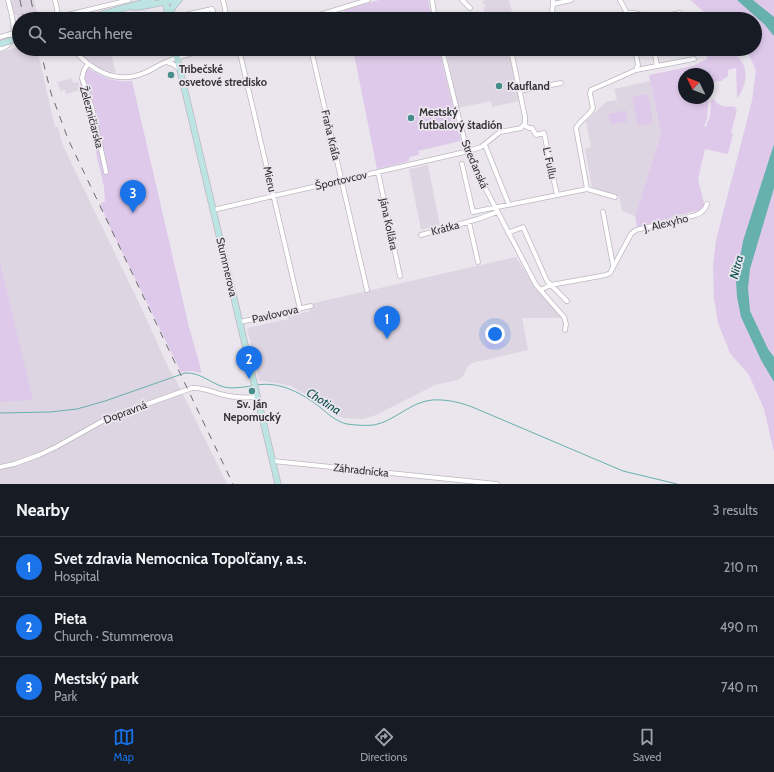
<!DOCTYPE html>
<meta charset="utf-8">
<style>
body{margin:0;font-family:Cabin,sans-serif;background:#20242c;color:#f1f3f6}
.compass{position:absolute;left:678px;top:68px;width:36px;height:36px;border-radius:50%;background:#171b24;box-shadow:0 2px 6px #0003;rotate:313deg}
.you{position:absolute;left:495px;top:334px;width:14px;height:14px;margin:-10px;border:3px solid #fff;border-radius:50%;background:#1a73e8;box-shadow:0 0 0 6px #1a73e833}
.badge{display:grid;place-items:center;width:26px;height:26px;border-radius:50%;background:#1a73e8;color:#fff;font-size:13px;font-weight:700}
.pin{position:absolute;translate:-50% -33px;filter:drop-shadow(0 1px 2px #0008)}
.pin::after{content:'';position:absolute;top:21px;width:14px;height:12px;background:inherit;clip-path:polygon(0 0,100% 0,50% 100%)}
.list{margin:0;padding:0;list-style:none}
h2{display:flex;justify-content:space-between;align-items:center;height:52px;margin:0;padding:0 16px;font-size:17px}
h2 small{font-size:13px;font-weight:400;color:#9ea1a6}
.list li{display:grid;grid-template-columns:26px 1fr auto;gap:12px;align-items:center;box-sizing:border-box;height:60px;padding:0 16px;border-top:1px solid #363941}
.list b{display:block;font-size:15px;white-space:nowrap}
.list p{margin:0;font-size:13px;white-space:nowrap;color:#9ea1a6}
.list em{font-size:13px;font-style:normal;color:#9ea1a6}
.icon{flex:none;width:22px;height:22px;fill:none;stroke:currentColor;stroke-width:2;stroke-linecap:round;stroke-linejoin:round}
.map{position:relative;flex:none;width:774px;height:484px;overflow:hidden}
.search{position:absolute;background:#171b24;box-shadow:0 2px 6px #0003;left:12px;right:12px;top:12px;height:44px;display:flex;align-items:center;gap:10px;box-sizing:border-box;padding:0 14px;border-radius:22px;color:#9ea1a6;font-size:15px}
.sheet{height:232px;background:#171b24}
nav{display:flex;justify-content:space-around;align-items:center;box-sizing:border-box;height:56px;border-top:1px solid #363941;background:#171b24;font-size:11px;color:#9ea1a6}
nav a{display:grid;justify-items:center;gap:2px}
nav .on{color:#1a73e8}
.map>svg:first-child{display:block}
.built{fill:#ded5e2}
.green{fill:#dec9ea;fill-rule:evenodd}
.water{fill:#66b0ad}
.lines{fill:none;stroke-linecap:round;stroke-linejoin:round}
.stream{stroke:#66b0ad;stroke-width:1}
.street-casing{stroke:#bcb8bf;stroke-width:5.5}
.secondary-casing{stroke:#bcb8bf;stroke-width:7}
.street{stroke:#fff;stroke-width:4}
.secondary{stroke:#bbe4e3;stroke-width:5.5}
.rail{stroke:#6b686c;stroke-width:1;stroke-dasharray:7 7;stroke-linecap:butt}
.secondary-bridge-casing{stroke:#bcb8bf;stroke-width:7;stroke-linecap:butt}
.secondary-bridge{stroke:#bbe4e3;stroke-width:5.5}
.poi-dot{fill:#468e8b;stroke:#ebe6ee;stroke-width:1.5}
.labels{text-anchor:middle;dominant-baseline:central;stroke-width:3.5;stroke-linejoin:round;paint-order:stroke}
.poi-label{font-size:11px;font-weight:bold;fill:#353336;stroke:#ebe6ee;text-anchor:start}
.street-label{font-size:11px;fill:#353336;stroke:#ebe6ee}
.water-label{font-size:12px;font-style:italic;fill:#0e5150;stroke:#ebe6ee}
</style>
<div class="map">
<svg width="774" height="484" viewBox="0 0 774 484">
<rect width="100%" height="100%" fill="#ebe6ee"/>
<path class="built" d="M11 0H34L39 19H19V21L17 15H14Z
M485 0H509L514 19H482L480 18 485 12 483 9 486 6 482 2Z
M19 47V49H37L55 127H58L62 143 78 177 141 307 169 369 177 382 227 484H0V401L8 296 0 261V52Z
M76 49H110L116 73 98 68 88 61Z
M446 49H508L519 101 492 107 491 101 458 108Z
M72 78 73 83 78 82 81 90 66 94 65 90 60 91 58 82Z
M650 81 661 134 635 216 622 211 619 196 592 187 585 149 591 147 586 121 606 102 617 100 614 89Z
M428 165 440 225 421 230 409 169Z
M516 257 538 291 562 318H522L528 350 472 363 468 366 463 376 458 380 435 385 376 415 363 419 343 418 330 412 308 396 291 386 277 383 259 381 247 328 288 319 287 315 309 312V310H311L310 304Z"/>
<path class="green" d="M379 0H428L432 19H346L344 10Z
M690 0H774V452L764 409 749 375 730 353 718 323 714 298 713 265 716 240 752 101 756 70 746 49H755V19H712Z
M353 49H439L461 141 418 151 419 155 409 157V161L377 169Z
M720 49C748 54 752 78 737 99L736 68 728 70V76L721 81H716L713 84 708 83 709 94 707 119 704 127H706L710 116 711 100 713 99C723 110 725 105 736 107L735 109 737 110 731 132 733 134 728 154 705 149 698 179 705 207 703 211 696 213 695 211 637 227 635 216 661 134 649 75 693 66 707 59 706 55 713 50ZM684 74H708V98H684Z
M88 68C104 78 112 82 132 81L189 327 202 373 191 371 181 372 108 223 100 204 105 201 104 187 79 79Z
M648 94 653 123 638 126 632 97Z
M626 110 628 121 611 125 608 114Z
M0 261 33 400 0 402Z
M501 329 505 346 487 350 483 333Z"/>
<path class="water" d="M737 0H753L774 17V36L764 24Z
M774 144V188L750 269 748 288 750 311 768 349 774 357V382L761 360 741 317 737 297 736 280 743 241Z"/>
<g class="lines">
<path class="stream" d="M257 385C281 381 303 394 321 408 328 414 337 422 347 424 355 425 365 426 374 425 395 421 410 402 432 400 448 399 463 403 477 409L623 471 677 484
M0 413 50 412 77 409 105 401 185 373C200 372 210 383 224 387 233 389 243 387 252 386"/>
<g class="street-casing">
<path id="street" d="M55 0 59 19
M223 0 227 19
M432 0 435 19
M462 0 470 8
M620 0 627 13 629 19
M554 4 571 0
M627 13C636 12 642 14 649 19
M59 17 129 0
M186 19 189 14 212 9 215 18 226 16
M306 19 368 0
M550 19 552 16 553 0
M651 19 680 13
M0 37 14 33
M0 49C22 43 12 17 8 0
M73 49C91 70 116 85 144 73 152 70 158 65 166 62 179 56 194 53 207 49
M239 49 300 309
M311 49 367 290
M442 49 465 143 480 178 536 285 564 317 566 324 565 330
M654 49 657 66
M166 62 173 64 179 69
M88 64 84 70 82 78 92 108 106 172
M636 70 694 59
M520 91 561 83
M524 125 529 128H532L536 135 544 133 557 195
M485 145 509 205
M462 164 473 212 587 189 576 128C580 120 589 116 593 108L590 94 591 90 636 70 638 65 635 49
M378 172 400 276
M587 189 615 197
M213 210 469 151 481 147 500 132 521 128 525 123V117L511 50 513 49
M603 212 613 265
M469 222 478 262
M508 233 523 227 547 281 567 301
M421 235 478 219 497 212
M540 290 551 285 606 275 610 273 631 234 636 230 696 215C702 213 705 210 707 204
M240 322 311 306
M273 461 497 484
M0 467 14 464 39 455 56 447 108 418 192 388C202 387 210 391 220 394 231 397 245 398 257 397"/>
</g>
<g class="secondary-casing">
<path id="secondary" d="M165 0 169 19
M132 7H139L175 0
M168 15 175 4 179 0
M85 19 152 0
M175 49 278 484"/>
</g>
<use href="#street" class="street"/>
<use href="#secondary" class="secondary"/>
<path class="rail" d="M20 0 23 15
M31 0 35 19
M40 49 51 93 68 139 233 484"/>
<g class="secondary-bridge-casing">
<path id="secondary-bridge" d="M0 44 19 38"/>
</g>
<use href="#secondary-bridge" class="secondary-bridge"/>
</g>
<g class="poi-dot">
<circle cx="171" cy="75" r="4"/>
<circle cx="499" cy="86" r="4"/>
<circle cx="411" cy="118" r="4"/>
<circle cx="252" cy="391" r="4"/>
</g>
<g class="labels">
<g class="poi-label">
<text x="179" y="69">Tribečské<tspan x="179" dy="13">osvetové stredisko</tspan></text>
<text x="507" y="86">Kaufland</text>
<text x="419" y="112">Mestský<tspan x="419" dy="13">futbalový štadión</tspan></text>
<text x="252" y="404" text-anchor="middle">Sv. Ján<tspan x="252" dy="13">Nepomucký</tspan></text>
</g>
<g class="street-label">
<text transform="translate(92 117) rotate(75)">Železničiarska</text>
<text transform="translate(331 135) rotate(77)">Fraňa Kráľa</text>
<text transform="translate(550 163) rotate(78)">Ľ. Fullu</text>
<text transform="translate(475 164) rotate(67)">Streďanská</text>
<text transform="translate(270 179) rotate(77)">Mieru</text>
<text transform="translate(341 180) rotate(-13)">Športovcov</text>
<text transform="translate(666 223) rotate(-14)">J. Alexyho</text>
<text transform="translate(389 224) rotate(78)">Jána Kollára</text>
<text transform="translate(445 228) rotate(-15)">Krátka</text>
<text transform="translate(227 267) rotate(77)">Stummerova</text>
<text transform="translate(275 314) rotate(-13)">Pavlovova</text>
<text transform="translate(125 412) rotate(-21)">Dopravná</text>
<text transform="translate(361 470) rotate(6)">Záhradnícka</text>
</g>
<g class="water-label">
<text transform="translate(736 267) rotate(-76)">Nitra</text>
<text transform="translate(324 401) rotate(32)">Chotina</text>
</g>
</g>
</svg>
<svg class="compass" viewBox="-18 -18 36 36"><path d="M0-13l5 13h-10z" fill="#e53935"/><path d="M0 13l5-13h-10z" fill="#9ea1a6"/></svg>
<div class="you"></div>
<div class="pin badge" style="left:387px;top:339px">1</div>
<div class="pin badge" style="left:249px;top:379px">2</div>
<div class="pin badge" style="left:133px;top:213px">3</div>
<div class="search"><svg class="icon" aria-label="search" viewBox="0 0 24 24"><circle cx="10" cy="10" r="6"/><path d="M15 15l6 6"/></svg>Search here</div>
</div>
<section class="sheet">
<h2>Nearby<small>3 results</small></h2>
<ul class="list">
<li><span class="badge">1</span><div><b>Svet zdravia Nemocnica Topoľčany, a.s.</b><p>Hospital</p></div><em>210 m</em></li>
<li><span class="badge">2</span><div><b>Pieta</b><p>Church · Stummerova</p></div><em>490 m</em></li>
<li><span class="badge">3</span><div><b>Mestský park</b><p>Park</p></div><em>740 m</em></li>
</ul>
</section>
<nav>
<a class="on"><svg class="icon" aria-label="map" viewBox="0 0 24 24"><path d="M3 6l6-2 6 2 6-2v14l-6 2-6-2-6 2zM9 4v14M15 6v14"/></svg>Map</a>
<a><svg class="icon" aria-label="directions" viewBox="0 0 24 24"><path d="M12 3l9 9-9 9-9-9zM9 14v-3h6M13 9l2 2-2 2"/></svg>Directions</a>
<a><svg class="icon" aria-label="saved" viewBox="0 0 24 24"><path d="M7 4h10v16l-5-4-5 4z"/></svg>Saved</a>
</nav>
